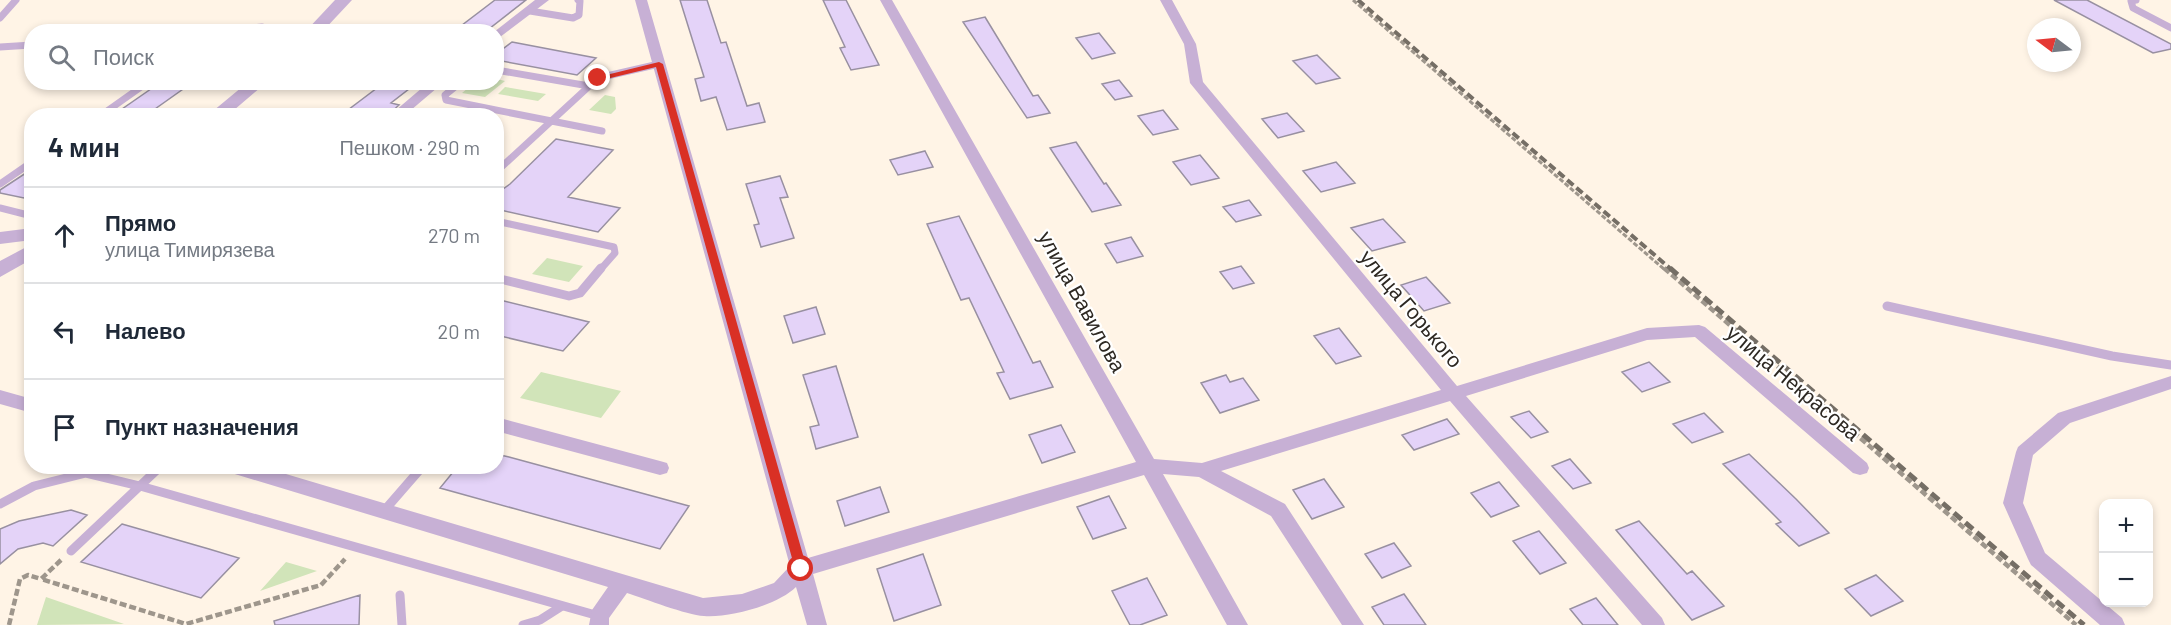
<!DOCTYPE html>
<html lang="ru">
<meta charset="utf-8">
<style>
body{margin:0;font-family:Barlow,sans-serif;background:#f2f2f3;color:#1f2937}
.controls{position:absolute;right:18px;bottom:18px;display:grid;overflow:hidden;border-radius:12px;box-shadow:0 3px 9px #0003}
.controls button{width:54px;height:54px;display:grid;place-items:center;padding:0;border:0;border-bottom:2px solid #e0e1e3;background:#fff;color:#1f2937;font:30px sans-serif}
.compass{position:absolute;left:2027px;top:18px;width:54px;height:54px;border-radius:50%;background:#fff;box-shadow:0 3px 9px #0003;rotate:286deg}
.stop{position:absolute;width:18px;height:18px;margin:-14px;border:4px solid #d93025;border-radius:50%;background:#fff}
.stop.end{background:#d93025;border-color:#fff;box-shadow:0 2px 6px #0008}
.list{margin:0;padding:0;list-style:none}
h2{display:flex;justify-content:space-between;align-items:center;height:78px;margin:0;padding:0 24px;font-size:26px}
h2 small{font-size:20px;font-weight:400;color:#747a83}
.list li{display:grid;grid-template-columns:39px 1fr auto;gap:18px;align-items:center;box-sizing:border-box;height:96px;padding:0 24px;border-top:2px solid #e0e1e3}
.list b{display:block;font-size:22px;white-space:nowrap}
.list p{margin:0;font-size:20px;white-space:nowrap;color:#747a83}
.list em{font-size:20px;font-style:normal;color:#747a83}
.icon{flex:none;width:33px;height:33px;fill:none;stroke:currentColor;stroke-width:2;stroke-linecap:round;stroke-linejoin:round}
.map{position:relative;flex:none;width:2171px;height:625px;overflow:hidden}
.search{position:absolute;background:#fff;box-shadow:0 3px 9px #0003;left:24px;top:24px;width:480px;height:66px;display:flex;align-items:center;gap:15px;box-sizing:border-box;padding:0 21px;border-radius:24px;color:#747a83;font-size:22px}
.panel{position:absolute;background:#fff;box-shadow:0 3px 9px #0003;left:24px;top:108px;width:480px;height:366px;border-radius:24px}
.map>svg:first-child{display:block}
.green{fill:#d1e4b9}
.building{fill:#e4d3f8;stroke:#9890a1;stroke-width:1.5}
.lines{fill:none;stroke-linecap:round;stroke-linejoin:round}
.path-far1{stroke:#9e968c;stroke-width:3;stroke-dasharray:5 2;stroke-linecap:butt}
.path{stroke:#9e968c;stroke-width:4.5;stroke-dasharray:7 3;stroke-linecap:butt}
.service-far1{stroke:#c7b0d5;stroke-width:7}
.service{stroke:#c7b0d5;stroke-width:9}
.minor{fill:#c7b0d5;fill-rule:evenodd}
.tertiary{fill:#c7b0d5;fill-rule:evenodd}
.rail-far1{stroke:#756e65;stroke-width:4;stroke-dasharray:8 4;stroke-linecap:butt}
.rail{stroke:#756e65;stroke-width:5;stroke-dasharray:10 5;stroke-linecap:butt}
.route{fill:#d93025}
.labels{text-anchor:middle;dominant-baseline:central;stroke-width:4.5;stroke-linejoin:round;paint-order:stroke}
.street-label{font-size:21px;fill:#2d2822;stroke:#fff}
</style>
<div class="map">
<svg width="2171" height="625" viewBox="0 0 2171 625">
<rect width="100%" height="100%" fill="#fff4e6"/>
<path class="green" d="M497 79 505 81 485 97 462 93 474 83 496 82Z
M505 87 546 94 538 101 498 94Z
M605 95 615 97 616 109 611 114 589 110Z
M547 258 583 266 569 282 532 274Z
M541 372 621 391 601 418 520 398Z
M286 562 317 571 260 591Z
M46 597 124 624 37 625Z"/>
<path class="building" d="M495 0H526L485 32H453Z
M680 0H707L721 43 726 42 747 106 759 103 765 122 727 130 716 97 701 101 695 79 704 77Z
M823 0H846L879 65 851 70 840 48 845 47Z
M2054 0H2087L2171 44V49L2153 53Z
M985 17 1033 96 1038 95 1050 113 1027 118 963 22Z
M1099 33 1115 53 1092 59 1076 38Z
M512 42 596 58 577 75 496 60V54Z
M1317 55 1340 78 1316 84 1293 61Z
M1119 80 1132 96 1115 100 1102 84Z
M161 82H193L145 116H112Z
M385 82H418L391 103 399 105 387 116H340Z
M1163 110 1178 129 1153 135 1138 116Z
M1287 113 1304 131 1278 138 1262 119Z
M556 139 613 150 568 197 620 208 598 232 496 209V194L510 184Z
M1076 142 1104 184 1106 183 1121 205 1092 212 1050 148Z
M925 151 933 167 898 175 890 160Z
M1200 155 1219 178 1191 185 1173 162Z
M1336 162 1355 183 1321 192 1303 171Z
M32 169V193L24 198 0 193V190Z
M780 176 788 197 780 198 794 238 761 247 754 225 759 224 746 184Z
M1249 200 1261 215 1236 222 1223 207Z
M959 216 1033 363 1040 361 1053 387 1010 399 997 373 1004 372 969 298 961 300 927 224Z
M1383 219 1405 242 1372 251 1351 228Z
M1131 237 1143 256 1117 263 1105 244Z
M1241 266 1254 283 1233 289 1220 272Z
M1426 277 1450 303 1424 311 1401 285Z
M496 299 557 314 589 322 563 351 496 335Z
M816 307 825 334 793 343 784 316Z
M1339 328 1361 356 1336 364 1314 336Z
M1649 362 1670 382 1642 392 1622 372Z
M836 366 858 437 816 449 810 427 819 425 803 375Z
M1226 375 1230 382 1243 378 1259 400 1220 413 1201 383Z
M1529 411 1548 432 1531 438 1511 417Z
M1704 413 1723 432 1692 443 1673 424Z
M1447 419 1459 434 1414 450 1402 435Z
M1061 425 1075 452 1042 463 1029 435Z
M496 454 509 457 689 506 660 549 440 488 458 466H496Z
M1749 454 1796 499 1829 533 1799 546 1776 524 1781 522 1723 464Z
M1570 459 1591 483 1573 489 1552 466Z
M1324 479 1344 507 1312 519 1293 490Z
M1499 482 1519 506 1491 517 1471 493Z
M880 487 889 512 845 526 837 501Z
M1109 496 1126 528 1093 539 1077 507Z
M71 510 87 515 53 546 43 543 18 549 0 564V529L19 521Z
M1639 521 1687 574 1692 571 1724 606 1692 620 1616 530Z
M122 524 209 549 239 558 201 598 81 562Z
M1539 531 1566 563 1540 574 1513 541Z
M1394 543 1411 566 1382 578 1365 554Z
M923 554 941 605 894 621 877 569Z
M1876 575 1903 601 1871 616 1845 589Z
M1147 578 1167 615 1140 625H1130L1112 591Z
M1404 594 1426 625H1384L1372 607Z
M360 595 359 625H275L274 621Z
M1596 598 1618 625H1583L1570 609Z"/>
<g class="lines">
<path class="path-far1" d="M1353 0 1665 270"/>
<path class="path" d="M1664 268 2076 625
M61 560 41 579 186 624 321 585 345 559
M9 625 20 579 28 575 41 579"/>
<path class="service-far1" d="M2136 0 2131 1 2133 8 2171 28
M530 11 573 18 579 15 580 1 578 0
M0 18 16 0
M204 32 262 27
M0 47 32 45
M496 70 589 86
M461 82 445 95 446 100 602 131
M100 116 148 82
M496 172 598 78 659 64
M0 184 32 162
M0 208 32 216
M496 221 614 247 615 253 600 270"/>
<path class="service" d="M496 278 569 296 580 293 601 268
M1887 306 2112 356 2171 365
M0 504 34 486 86 473 140 486 599 616
M383 512 423 466
M71 551 161 466
M400 595 402 625
M523 625 540 620 562 606"/>
<path class="minor" d="M535 0H549L496 40V32H494Z
M635 0H647L808 558 1136 462 880 0H892L1154 459 1202 463 1441 390 1190 83 1184 44 1160 0H1172L1196 44 1203 82 1457 386 1647 328 1699 325 1705 327 1867 463 1869 468 1867 473 1860 475 1853 473 1695 337 1647 340 1466 396 1662 618 1665 625H1642L1450 401 1221 471 1285 504 1364 625H1342L1271 516 1199 477 1163 474 1248 625H1227L1144 475 813 574 827 625H807L796 587C778 605 729 618 704 616 686 615 646 599 627 593L609 618V625H589L592 610 608 587 225 471 223 466H259L703 598 742 594 774 583 790 566Z
M429 82H444L404 116H389Z
M2171 376V389L2070 423 2033 455 2023 503 2045 553 2122 618 2125 625H2100L2031 565 2028 559 2003 503 2016 452 2018 447 2058 413Z
M0 390 32 399V413L0 404Z
M496 417 660 461 667 463 669 468 667 473 660 475 496 431Z"/>
<path class="tertiary" d="M335 0H352L322 32H305Z
M248 82H267L227 116H207Z
M32 228V240L0 244V232Z
M32 244V259L0 277V261Z"/>
<path class="rail-far1" d="M1358 0 1672 270"/>
<path class="rail" d="M1670 268 2084 625"/>
</g>
<path class="route" d="M659 62 663 64 807 569 801 574 795 569 656 67 598 81 594 78Z"/>
<g class="labels">
<g class="street-label">
<text transform="translate(1083 301) rotate(61)">улица Вавилова</text>
<text transform="translate(1412 308) rotate(50)">улица Горького</text>
<text transform="translate(1794 382) rotate(40)">улица Некрасова</text>
</g>
</g>
</svg>
<div class="controls">
<button>+</button>
<button>−</button>
</div>
<svg class="compass" viewBox="-18 -18 36 36"><path d="M0-13l5 13h-10z" fill="#e53935"/><path d="M0 13l5-13h-10z" fill="#747a83"/></svg>
<div class="stop" style="left:801px;top:569px"></div>
<div class="stop end" style="left:598px;top:78px"></div>
<div class="search"><svg class="icon" aria-label="search" viewBox="0 0 24 24"><circle cx="10" cy="10" r="6"/><path d="M15 15l6 6"/></svg>Поиск</div>
<section class="panel">
<h2>4 мин<small>Пешком · 290 m</small></h2>
<ul class="list">
<li><svg class="icon" aria-label="ahead" viewBox="0 0 24 24"><path d="M12 20V5M6 11l6-6 6 6"/></svg><div><b>Прямо</b><p>улица Тимирязева</p></div><em>270 m</em></li>
<li><svg class="icon" aria-label="left" viewBox="0 0 24 24"><path d="M17 20v-9H6M10 6l-5 5 5 5"/></svg><div><b>Налево</b></div><em>20 m</em></li>
<li><svg class="icon" aria-label="arrive" viewBox="0 0 24 24"><path d="M6 21V4h12l-3 4 3 4H6"/></svg><div><b>Пункт назначения</b></div></li>
</ul>
</section>
</div>
